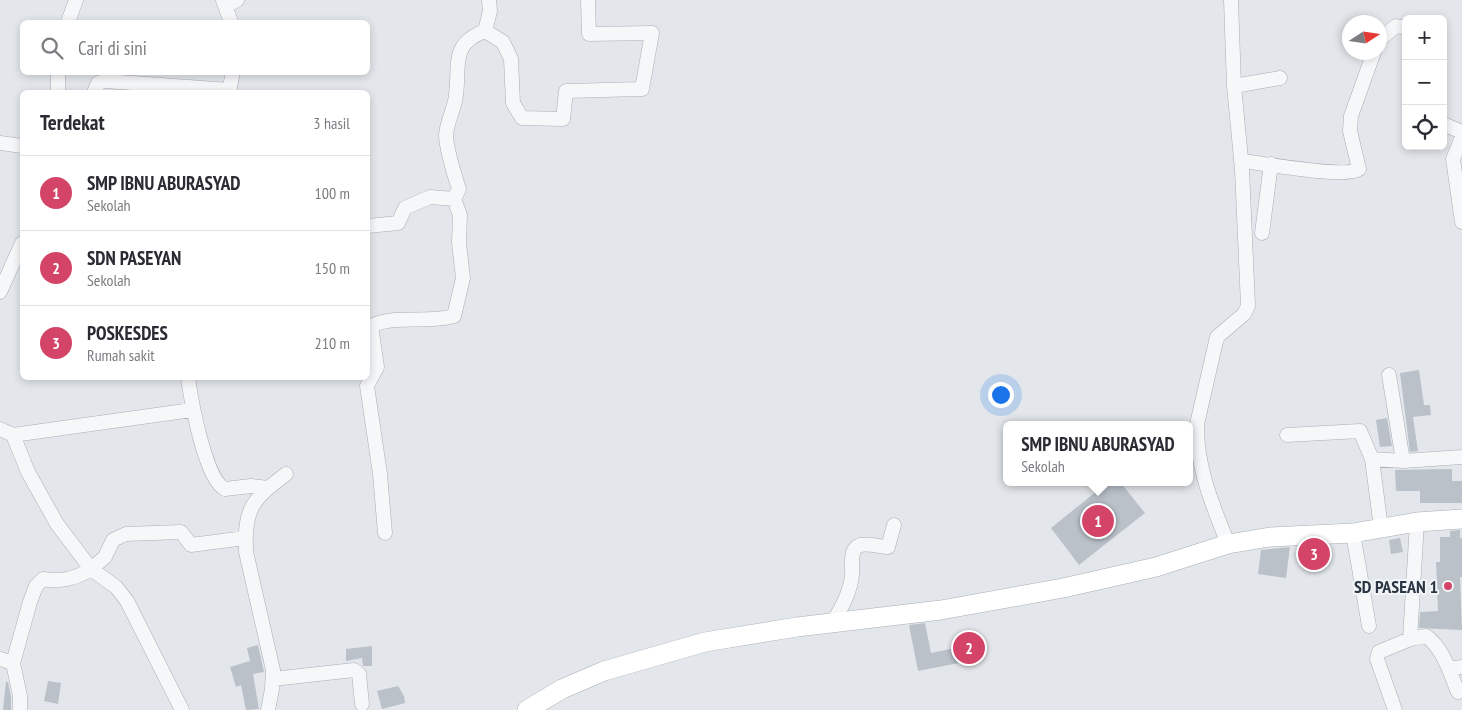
<!DOCTYPE html>
<html lang="id">
<meta charset="utf-8">
<style>
body{margin:0;font-family:"PT Sans Narrow",sans-serif;background:#f2f2f3;color:#2b2b33}
.controls{position:absolute;right:15px;top:15px;display:grid;overflow:hidden;border-radius:8px;box-shadow:0 2px 8px #0003}
.controls button{width:45px;height:45px;display:grid;place-items:center;padding:0;border:0;border-bottom:1px solid #e1e1e2;background:#fff;color:#2b2b33;font:25px sans-serif}
.compass{position:absolute;left:1342px;top:15px;width:45px;height:45px;border-radius:50%;background:#fff;box-shadow:0 2px 8px #0003;rotate:78deg}
.you{position:absolute;left:1000px;top:394px;width:18px;height:18px;margin:-12px;border:4px solid #fff;border-radius:50%;background:#1a73e8;box-shadow:0 0 0 8px #1a73e833}
.badge{display:grid;place-items:center;width:32px;height:32px;border-radius:50%;background:#d44468;color:#fff;font-size:16px;font-weight:700}
.pin{position:absolute;translate:-50% -50%;border:2px solid #fff;box-shadow:0 1px 5px #0006}
.popup{position:absolute;left:1003px;top:421px;width:190px;height:65px;box-sizing:border-box;display:grid;place-content:center;border-radius:8px;background:#fff;filter:drop-shadow(0 1px 4px #0005);font-size:16px;white-space:nowrap;color:#7c7c81}
.popup b{font-size:19px;color:#2b2b33}
.popup::after{content:'';position:absolute;left:50%;top:100%;margin-left:-10px;border:10px solid transparent;border-top-color:#fff}
.list{margin:0;padding:0;list-style:none}
h2{display:flex;justify-content:space-between;align-items:center;height:65px;margin:0;padding:0 20px;font-size:21px}
h2 small{font-size:16px;font-weight:400;color:#7c7c81}
.list li{display:grid;grid-template-columns:32px 1fr auto;gap:15px;align-items:center;box-sizing:border-box;height:75px;padding:0 20px;border-top:1px solid #e1e1e2}
.list b{display:block;font-size:19px;white-space:nowrap}
.list p{margin:0;font-size:16px;white-space:nowrap;color:#7c7c81}
.list em{font-size:16px;font-style:normal;color:#7c7c81}
.icon{flex:none;width:28px;height:28px;fill:none;stroke:currentColor;stroke-width:2;stroke-linecap:round;stroke-linejoin:round}
.map{position:relative;flex:none;width:1462px;height:710px;overflow:hidden}
.search{position:absolute;background:#fff;box-shadow:0 2px 8px #0003;left:20px;top:20px;width:350px;height:55px;display:flex;align-items:center;gap:12px;box-sizing:border-box;padding:0 18px;border-radius:8px;color:#7c7c81;font-size:19px}
.panel{position:absolute;background:#fff;box-shadow:0 2px 8px #0003;left:20px;top:90px;width:350px;height:290px;border-radius:8px}
.map>svg:first-child{display:block}
.building{fill:#bac1c9}
.lines{fill:none;stroke-linecap:round;stroke-linejoin:round}
.street-casing{stroke:#a8aeb6;stroke-width:15}
.secondary-casing{stroke:#a8aeb6;stroke-width:20}
.street{stroke:#f6f7f9;stroke-width:14}
.secondary{stroke:#fff;stroke-width:19}
.poi-dot{fill:#d44468;stroke:#f3f6f8;stroke-width:2}
.labels{text-anchor:middle;dominant-baseline:central;stroke-width:4;stroke-linejoin:round;paint-order:stroke}
.poi-label{font-size:18px;font-weight:bold;fill:#2a3644;stroke:#f3f6f8;text-anchor:end}
</style>
<div class="map">
<svg width="1462" height="710" viewBox="0 0 1462 710">
<rect width="100%" height="100%" fill="#e3e7eb"/>
<path class="building" d="M1419 370 1424 405H1430L1431 415 1413 417 1418 451 1410 452 1400 373Z
M1387 418 1392 446 1380 447 1376 420Z
M1452 469V481H1462V503H1420V491H1396L1395 470Z
M1108 482H1120L1145 513 1079 565 1051 528Z
M1460 530V538H1462V577H1460L1462 630 1419 628 1420 612 1438 611 1436 562H1440V537H1450V531Z
M1400 538 1403 552 1391 554 1389 540Z
M1323 546 1327 564 1306 568 1302 547Z
M1290 547 1286 578 1258 574 1261 550Z
M925 623 931 653 981 643 984 658 918 671 909 625Z
M258 645 264 672 253 674 259 709 246 710 241 685 236 687 230 667 250 661 247 648Z
M372 646V666H363L362 658 346 661V649Z
M48 681 61 683 58 704 44 701Z
M6 682H8L11 697V710H3Z
M398 686 404 696 405 703 382 709 377 691Z"/>
<g class="lines">
<g class="street-casing">
<path id="street" d="M223 0 231 22
M226 6 237 0
M68 22 76 0
M485 31 503 42 511 59 513 103 522 118 563 119 566 91 642 89 652 33 589 34 588 0
M1380 39 1396 26 1406 28
M1234 86 1280 78
M58 92V72
M94 92 98 83 105 81 230 90
M229 92 233 72
M1443 124 1462 132
M1462 137 1453 159 1462 222
M0 143 22 146
M1241 161C1263 163 1346 179 1359 169L1350 131 1351 116 1374 52
M368 226 398 223 405 208 430 197 454 199 459 189C454 173 447 153 446 136 446 123 455 108 456 95 460 65 450 44 485 31L490 11 489 0
M1262 233 1271 164
M0 292 22 243
M1389 375 1403 461
M188 378C191 399 205 480 225 489L251 486 268 488
M0 429 13 435 28 472 57 524 91 569C75 579 61 582 43 579L36 586 30 602 13 663 20 696V710
M13 435 192 410
M1287 435 1360 431 1372 459 1381 528
M1372 459 1403 461 1462 457
M1417 522 1410 639 1426 636C1443 648 1450 673 1458 692
M385 533 380 474 367 386 377 367 371 326C396 314 426 324 454 316L463 278 459 243 460 215 454 199
M1353 533 1369 626
M1228 544C1213 506 1196 467 1197 424L1217 337 1244 314 1248 306 1242 169 1234 86 1231 0
M832 624C841 608 850 594 852 575 853 566 849 551 858 546 865 542 880 547 888 547L894 525
M0 659 13 663
M1449 669 1462 667
M273 679 354 670 359 674 362 704
M182 710 127 601 116 587 91 569 105 557 113 540 126 534 181 532 191 545 245 538
M268 710 272 689 273 670 246 552C244 508 252 500 286 474
M1395 710 1377 659 1379 652 1410 639"/>
</g>
<g class="secondary-casing">
<path id="secondary" d="M527 710 562 689 604 671 705 642 797 627 941 610 1063 588 1156 567 1228 544 1270 537 1353 533 1417 522 1462 519"/>
</g>
<use href="#street" class="street"/>
<use href="#secondary" class="secondary"/>
</g>
<circle class="poi-dot" cx="1448" cy="586" r="5"/>
<g class="labels">
<g class="poi-label">
<text x="1438" y="586">SD PASEAN 1</text>
</g>
</g>
</svg>
<div class="controls">
<button>+</button>
<button>−</button>
<button><svg class="icon" aria-label="locate" viewBox="0 0 24 24"><circle cx="12" cy="12" r="6"/><path d="M12 2v4M12 18v4M2 12h4M18 12h4"/></svg></button>
</div>
<svg class="compass" viewBox="-18 -18 36 36"><path d="M0-13l5 13h-10z" fill="#e53935"/><path d="M0 13l5-13h-10z" fill="#7c7c81"/></svg>
<div class="you"></div>
<div class="pin badge" style="left:1098px;top:521px">1</div>
<div class="popup"><b>SMP IBNU ABURASYAD</b>Sekolah</div>
<div class="pin badge" style="left:969px;top:648px">2</div>
<div class="pin badge" style="left:1314px;top:554px">3</div>
<div class="search"><svg class="icon" aria-label="search" viewBox="0 0 24 24"><circle cx="10" cy="10" r="6"/><path d="M15 15l6 6"/></svg>Cari di sini</div>
<section class="panel">
<h2>Terdekat<small>3 hasil</small></h2>
<ul class="list">
<li><span class="badge">1</span><div><b>SMP IBNU ABURASYAD</b><p>Sekolah</p></div><em>100 m</em></li>
<li><span class="badge">2</span><div><b>SDN PASEYAN</b><p>Sekolah</p></div><em>150 m</em></li>
<li><span class="badge">3</span><div><b>POSKESDES</b><p>Rumah sakit</p></div><em>210 m</em></li>
</ul>
</section>
</div>
